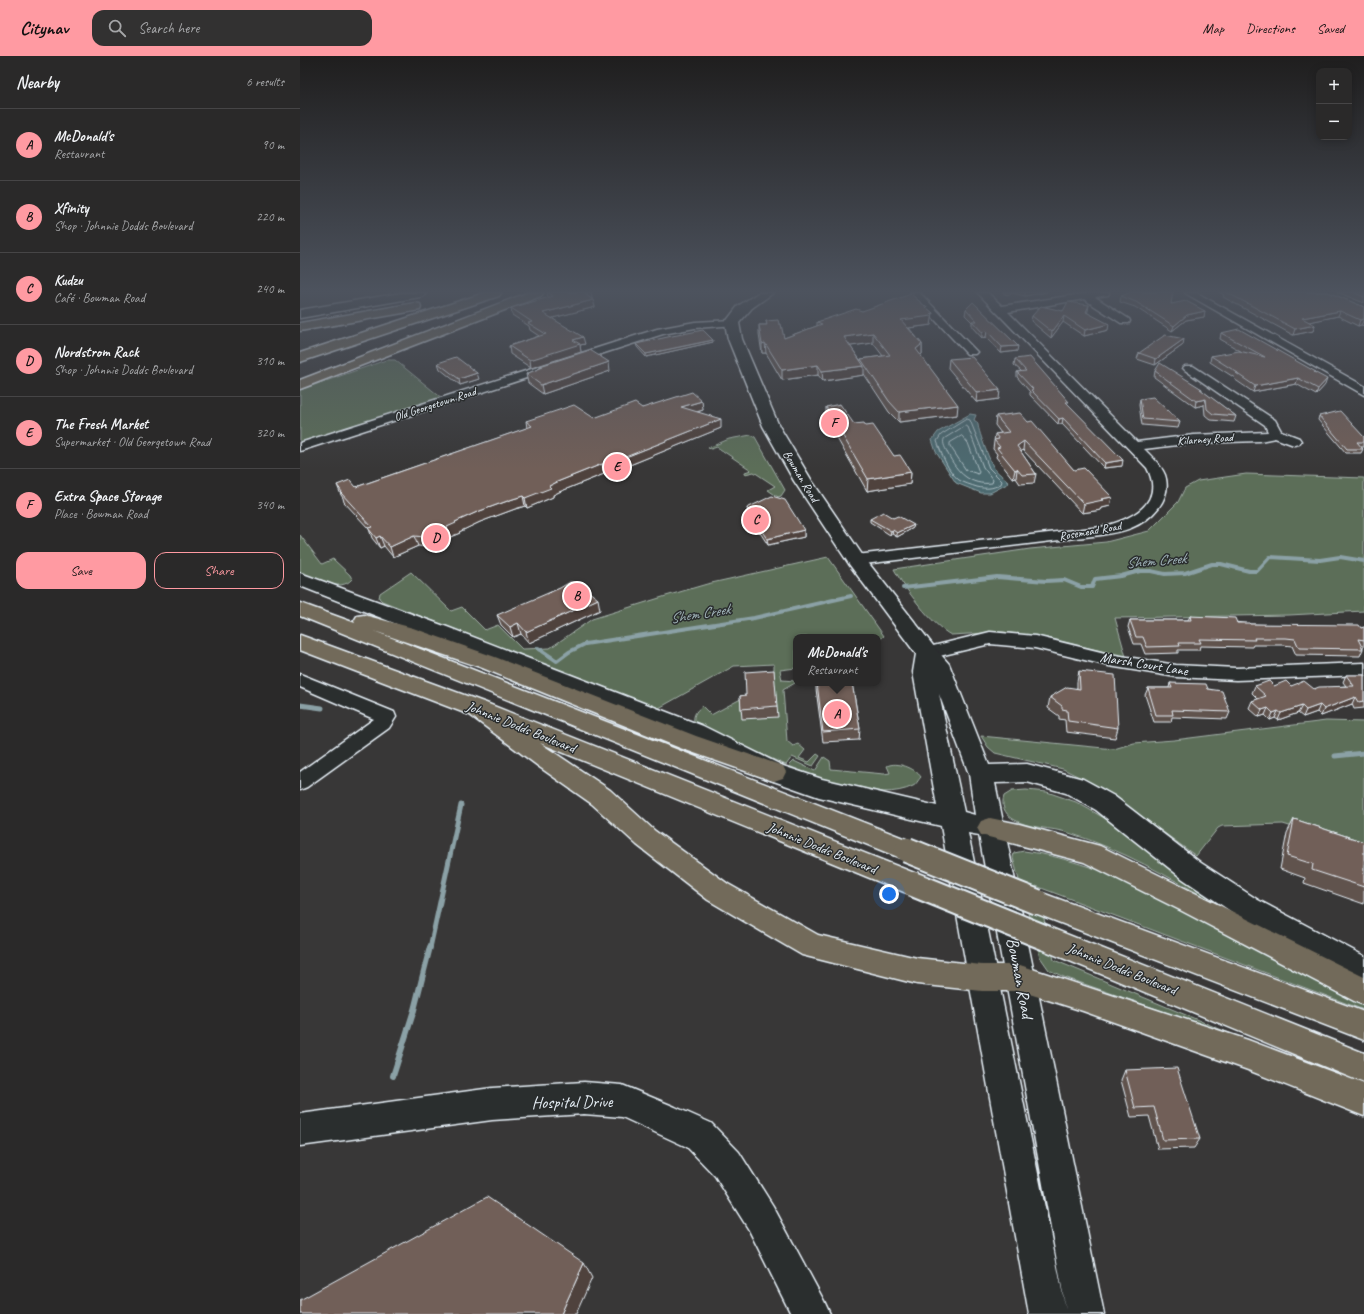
<!DOCTYPE html>
<meta charset="utf-8">
<style>
body{margin:0;font-family:Caveat,sans-serif;background:#323131;color:#f1f3f6}
.controls{position:absolute;right:12px;top:12px;display:grid;overflow:hidden;border-radius:8px;box-shadow:0 2px 10px #0003}
.controls button{width:36px;height:36px;display:grid;place-items:center;padding:0;border:0;border-bottom:1px solid #464546;background:#2a2929;color:#f1f3f6;font:20px sans-serif}
.you{position:absolute;left:589px;top:838px;width:14px;height:14px;margin:-10px;border:3px solid #fff;border-radius:50%;background:#1a73e8;box-shadow:0 0 0 6px #1a73e833}
.badge{display:grid;place-items:center;width:26px;height:26px;border-radius:50%;background:#ff9aa2;color:#111;font-size:13px;font-weight:700}
.pin{position:absolute;translate:-50% -50%;border:2px solid #fff;box-shadow:0 1px 4px #0006}
.popup{position:absolute;left:493px;top:578px;width:88px;height:52px;box-sizing:border-box;display:grid;place-content:center;border-radius:8px;background:#2a2929;filter:drop-shadow(0 1px 3px #0005);font-size:13px;white-space:nowrap;color:#a5a6a8}
.popup b{font-size:15px;color:#f1f3f6}
.popup::after{content:'';position:absolute;left:50%;top:100%;margin-left:-8px;border:8px solid transparent;border-top-color:#2a2929}
.list{margin:0;padding:0;list-style:none}
h2{display:flex;justify-content:space-between;align-items:center;height:52px;margin:0;padding:0 16px;font-size:17px}
h2 small{font-size:13px;font-weight:400;color:#a5a6a8}
.list li{display:grid;grid-template-columns:26px 1fr auto;gap:12px;align-items:center;box-sizing:border-box;height:72px;padding:0 16px;border-top:1px solid #464546}
.list b{display:block;font-size:15px;white-space:nowrap}
.list p{margin:0;font-size:13px;white-space:nowrap;color:#a5a6a8}
.list em{font-size:13px;font-style:normal;color:#a5a6a8}
.actions{display:flex;gap:8px;padding:12px 16px}
.actions a{flex:1;padding:9px 0;border:1px solid #ff9aa2;border-radius:12px;text-align:center;font-size:14px;color:#ff9aa2}
.actions .main{background:#ff9aa2;color:#111}
.icon{flex:none;width:22px;height:22px;fill:none;stroke:currentColor;stroke-width:2;stroke-linecap:round;stroke-linejoin:round}
.map{position:relative;flex:none;width:1064px;height:1258px;overflow:hidden}
header{display:flex;align-items:center;gap:24px;box-sizing:border-box;height:56px;padding:0 20px;background:#ff9aa2;color:#111}
header strong{font-size:19px}
nav{display:flex;gap:22px;margin-inline-start:auto;font-size:14px}
.search{width:280px;height:36px;background:#323131;display:flex;align-items:center;gap:10px;box-sizing:border-box;padding:0 14px;border-radius:12px;color:#a5a6a8;font-size:15px}
main{display:flex}
aside{flex:1;background:#2a2929}
.map>svg:first-child{display:block}
.green{fill:#5c6e58;stroke:#a2b0a8}
.water{fill:#4d6b70;stroke:#8ba1a6}
.lines{fill:none;stroke-linecap:round;stroke-linejoin:round}
.shore{stroke:#aabbc2;stroke-width:1}
.stream-far2{stroke:#8ba1a6;stroke-width:4}
.stream-far1{stroke:#8ba1a6;stroke-width:5}
.stream{stroke:#8ba1a6;stroke-width:6}
.street-casing{stroke:#e8f1f8;stroke-width:3}
.secondary-casing{stroke:#e8f1f8;stroke-width:3}
.highway-casing{stroke:#e8f1f8;stroke-width:3}
.street{fill:#2a2d2e;fill-rule:evenodd}
.secondary{fill:#2a2d2e;fill-rule:evenodd}
.highway{fill:#726b5a;fill-rule:evenodd}
.highway-bridge-casing{stroke:#e8f1f8;stroke-width:28;stroke-linecap:butt}
.highway-bridge{stroke:#726b5a;stroke-width:24}
.wall{fill:#61524d;stroke:#e8f1f8;fill-rule:evenodd}
.shaded-wall{fill:#4f423e;stroke:#e8f1f8}
.building{fill:#715f59;stroke:#e8f1f8}
.labels{text-anchor:middle;dominant-baseline:central;stroke-width:3;stroke-linejoin:round;paint-order:stroke}
.far-street-label{font-size:12px;fill:#e8f1f8;stroke:#2a2d2e}
.street-label{font-size:14px;fill:#e8f1f8;stroke:#2a2d2e}
.water-label{font-size:15px;font-style:italic;fill:#a2b5bb;stroke:#2a2d2e}
.near-street-label{font-size:17px;fill:#e8f1f8;stroke:#2a2d2e}
</style>
<header>
<strong>Citynav</strong>
<div class="search"><svg class="icon" aria-label="search" viewBox="0 0 24 24"><circle cx="10" cy="10" r="6"/><path d="M15 15l6 6"/></svg>Search here</div>
<nav><a>Map</a><a>Directions</a><a>Saved</a></nav>
</header>
<main>
<aside>
<h2>Nearby<small>6 results</small></h2>
<ul class="list">
<li><span class="badge">A</span><div><b>McDonald's</b><p>Restaurant</p></div><em>90 m</em></li>
<li><span class="badge">B</span><div><b>Xfinity</b><p>Shop · Johnnie Dodds Boulevard</p></div><em>220 m</em></li>
<li><span class="badge">C</span><div><b>Kudzu</b><p>Café · Bowman Road</p></div><em>240 m</em></li>
<li><span class="badge">D</span><div><b>Nordstrom Rack</b><p>Shop · Johnnie Dodds Boulevard</p></div><em>310 m</em></li>
<li><span class="badge">E</span><div><b>The Fresh Market</b><p>Supermarket · Old Georgetown Road</p></div><em>320 m</em></li>
<li><span class="badge">F</span><div><b>Extra Space Storage</b><p>Place · Bowman Road</p></div><em>340 m</em></li>
</ul>
<div class="actions"><a class="main">Save</a><a>Share</a></div>
</aside>
<div class="map">
<svg width="1064" height="1258" viewBox="0 0 1064 1258">
<rect width="100%" height="100%" fill="#383737"/>
<filter id="ink" filterUnits="userSpaceOnUse"><feTurbulence type="fractalNoise" baseFrequency=".025" numOctaves="2"/><feDisplacementMap in="SourceGraphic" scale="8" xChannelSelector="R" yChannelSelector="G"/><feConvolveMatrix kernelMatrix="1 2 1 2 8 2 1 2 1" color-interpolation-filters="sRGB"/></filter>
<g filter="url(#ink)">
<path class="green" d="M86 304H95L143 343 0 388V334Z
M451 379 455 381 485 434 481 440 478 441 468 434 475 430 454 416 445 418V416L451 414 417 391 411 393 408 392 429 383Z
M946 418 1064 422V555L989 559 815 562 826 601 753 583 703 576 651 579C633 570 604 532 594 513L730 493 806 486 849 475 878 446 885 432 898 425Z
M0 479 22 508 33 503 50 519 52 523C41 537 13 523 0 518Z
M528 501 584 580 578 585V581H496V612L480 614 482 624 495 625V627L483 634 487 685 493 690 498 688 505 694 499 702 509 706 517 698 520 700 513 710 492 701 486 709 395 669C392 660 395 656 402 650L411 659 474 625V608L434 610 359 652H354L82 545 79 542 80 537 111 516 151 555 162 551 185 574 198 569 222 593 250 592 292 563 366 540 407 528Z
M1026 665 1064 666V793L983 768 922 770 918 772 896 800 804 733 763 713 695 697 688 691 681 680 814 693 834 687 874 684Z
M524 701 530 705 531 713 584 718 590 717 587 710C597 705 615 712 621 721 618 724 616 729 613 730 579 747 521 723 489 710L494 705 515 715Z
M726 734 747 736 776 746 806 763 917 848C869 821 821 793 769 777 751 771 729 773 713 763 704 757 701 749 704 740L712 735Z
M724 795C755 799 784 809 814 819L1064 949V954L736 830 754 904 946 984 764 921 749 914 740 901 713 802 714 797Z"/>
<path class="water" d="M670 358 676 359 674 364 678 367C677 372 690 406 694 412 698 418 705 421 709 427L690 437H681L656 427 636 396 632 384 638 376Z"/>
<g class="lines">
<path class="shore" d="M667 363 670 364 689 412 702 425 701 428C692 433 686 433 677 431 671 429 664 427 659 424 648 416 641 397 637 385L641 379Z
M665 370 668 371 683 411 693 424 692 427C670 430 657 416 648 398 646 393 642 388 644 383Z
M662 380 668 387 679 416 678 418 666 414 650 390V387Z"/>
<path class="stream-far2" d="M603 532 697 521 746 525 764 524 781 531H792L795 523 821 520 840 515H851L865 518 885 517 912 508H921L949 515H957L970 501 1020 504 1040 501 1064 505
M238 592 257 605 269 596 285 588 454 562 551 540"/>
<path class="stream-far1" d="M0 649 22 652
M1035 700 1064 697
M130 892 161 749"/>
<path class="stream" d="M93 1020 114 954 130 891"/>
<g class="street-casing">
<path id="street" d="M610 237H620L675 294 677 296 675 298H667Z
M678 237H688L702 250 788 237H809L808 239 795 241 829 263 830 265 829 267H821L784 243 708 256 837 386 894 379 968 376 965 369 885 314 883 312 885 310H893L975 364 981 375 999 382 1001 385 999 388 994 389 975 382 960 385 894 387 844 393C852 401 861 409 865 419 873 443 851 464 831 472 822 476 811 477 801 479L556 509 551 507 548 504 551 501 556 499 801 471C830 464 866 448 847 412Z
M885 237H897L1064 330V339Z
M432 264 437 267 436 269 395 272 363 278 0 395V387L357 273 395 266Z
M690 576 735 580 809 598 876 609 936 612 1064 607V619L936 624 876 621 809 610 735 592 690 588 627 603 621 601 618 597 621 593Z
M0 618 94 656 96 661 89 672 7 731 0 734V716L74 663 0 631Z"/>
</g>
<g class="secondary-casing">
<path id="secondary" d="M101 237H126L124 240 120 241 0 262V254Z
M458 237H473L452 252 439 267 442 283 479 370 512 425 563 500 635 592 649 608 689 709 727 708 783 723 814 740 901 807 958 844 1064 900V927L1054 923 938 860 883 823 796 754 766 737 727 726 695 727 804 1258H729L641 770 519 741 465 722 387 682 0 530V517L147 571 403 670 483 710 522 723 637 750 613 616 616 598 549 508 494 425 463 370 428 283 425 267 438 250ZM639 638 669 718 675 759 664 756ZM668 777 679 779 766 1254Z
M284 1026 322 1029 375 1051 411 1067 439 1096 473 1150 524 1245 530 1258H491L449 1174 415 1120 387 1091 322 1061 284 1058 192 1064 0 1090V1058L192 1032Z"/>
</g>
<g class="highway-casing">
<path id="highway" d="M184 237H201L199 240 0 306V297Z
M227 237H243L241 240 0 333V324Z
M115 247 120 248 121 251 120 254 0 275V267Z
M0 547 55 567 54 565 57 560 64 559 113 572 195 601 396 680 483 710 486 716 483 722 474 725 465 722 380 692 180 611 74 575 616 787 620 794 616 801 607 804 598 801 0 560Z
M0 579 186 647 622 820 626 828 622 836 613 839 604 836 240 687 310 734 355 775 428 828 518 879 617 902 682 909H720L948 984 1064 1028V1060L948 1014 783 955 720 935H682L617 928 502 899 408 844 337 789 292 748 238 710 170 659 0 594Z
M690 762 719 768 800 790 1064 921V949L1054 945 880 854 784 806 681 779 677 772 681 765Z
M737 835 1064 956V984L727 854 723 846 727 838Z
M746 870 1064 997V1027L736 891 732 882 736 873Z"/>
</g>
<use href="#street" class="street"/>
<use href="#secondary" class="secondary"/>
<use href="#highway" class="highway"/>
<g class="highway-bridge-casing">
<path id="highway-bridge" d="M607 794 737 846
M613 828 746 882"/>
</g>
<use href="#highway-bridge" class="highway-bridge"/>
</g>
<path class="wall" d="M247 236H291L292 243 293 244 295 251 252 262 285 288 280 289 281 296 231 312 210 298 209 290 239 280 230 274 229 270 212 259 211 252 248 242Z
M703 236H747L725 240 712 237 710 239 704 238Z
M919 236H1028L1064 251V270L1061 269 1058 270 1038 260 1009 266 1015 269 1013 275 993 279 923 241 924 239Z
M1037 236H1064V247Z
M821 240 871 248 905 255 904 261 886 264 872 275 835 251 820 246Z
M789 249 787 256 808 274 784 280 763 266 751 282 731 265 732 260 763 255Z
M666 253 717 295 701 297 686 281 682 282 672 271V266L665 259Z
M562 255 632 267H631V269L609 272 622 288V298L620 299 657 359 599 366 589 356 564 318V319L523 325 518 319 482 324 466 297H462L459 279V269H467L466 265 484 282 517 270V266ZM573 287 583 300 561 303V305L550 290Z
M921 277 1016 317 1025 329 1016 339 996 328 953 336 934 323 935 322 910 306 911 300 944 297 920 283Z
M413 286 346 301 337 291 336 288Z
M883 289 855 309 837 303 839 297Z
M649 303 699 343 676 346 648 312Z
M715 303 769 350 822 410 804 412 762 368H758L730 339V336L717 321V316L721 315 714 309Z
M138 307 179 323 160 329 140 313Z
M240 310 310 315 243 338 228 327 226 318 240 312Z
M855 315 902 333V335L936 360 934 366 911 364 905 359 904 349 895 351 854 321Z
M840 343 880 366 878 372 842 369 839 349Z
M402 345 403 354 397 356 421 372 310 417 304 418 259 436 253 439V441L227 452 225 450 215 453 180 466 159 476 160 477 150 481 151 482 129 491 118 490 93 501 84 490 80 492 72 482 69 473 44 446 43 442 41 439 37 429 56 431 227 372 226 365 294 362 342 352Z
M526 351 554 368 566 370 594 400 611 416 610 428 567 435 526 363Z
M696 360 728 366 774 414 812 441 810 450 802 452 801 454 782 457 723 394 721 396 736 418 734 427 720 428 716 422 713 423 696 401 697 398 693 393 695 378 701 377 695 369Z
M1019 360 1064 381V391H1061L1063 393 1061 397H1046L1018 364Z
M447 452 504 474V481L468 489 448 458Z
M593 462 613 472 597 481 592 478 590 479 570 466V463Z
M300 554 229 587 221 578 213 581 201 569 197 559Z
M890 560 950 568 1061 572 1064 571V591H1062L1063 593 1060 600 996 599 992 590 983 589H953L952 591 900 590 899 594H878V597L845 598 841 588H834L828 571 830 564H888Z
M779 615 818 672 815 682 766 676 765 664 759 663V660L748 652 750 641 777 632V626Z
M1046 619H1064V652L1054 653 1052 648 1021 660 1017 656 1003 661 998 657 978 664 975 662 970 664 965 659 959 661 949 652 952 645 958 643 952 637 955 630H991L1014 633 1046 630 1043 626Z
M516 627H552L560 673 559 684 523 686 516 633Z
M870 627 908 633 930 656 927 663 872 661 871 666H854L845 639 848 632H869Z
M446 639 477 650 478 661 442 663 440 640Z
M994 763 1064 786V848L1004 827 1005 822 980 813 987 777Z
M825 1014 900 1083 894 1092 858 1093 849 1060 831 1061 821 1024Z"/>
<path class="shaded-wall" d="M289 236H291L292 243 285 238Z
M725 236H747L725 240Z
M293 244 295 251 245 264 243 257Z
M789 249 788 255 785 261 786 256Z
M905 255 904 261 886 264 872 275 874 270 887 259Z
M1040 255 1038 260 1000 268 1002 262Z
M633 257 631 269 601 273V264Z
M764 260 763 266 751 282 752 276Z
M1064 263 1061 269 1058 270 1060 264Z
M809 268 808 274 784 280 785 274Z
M1015 269 1013 275 993 279 995 273Z
M687 275 686 281 682 282V276Z
M573 277V287L544 291V281Z
M283 281 285 288 280 289 281 296 231 312 230 304 273 284Z
M884 283 883 289 855 309 856 303Z
M413 284V286L346 301V298Z
M465 287 466 297H462V288Z
M622 288V298L615 303 616 293Z
M718 290 717 295 701 297 702 291Z
M309 306 310 315 243 338 241 329Z
M518 309V319L482 324V314Z
M564 310V319L523 325 522 315Z
M177 317 179 323 160 329 159 323Z
M998 322 996 328 953 336 955 330Z
M1027 323 1025 329 1016 339 1018 333Z
M700 334 699 343 676 346 677 337Z
M906 343 904 349 895 351 896 345Z
M402 345 403 354 382 360 381 351Z
M658 349 657 359 599 366V356Z
M763 362 762 368H758L759 363Z
M421 363V372L310 417 308 408Z
M724 385 723 394 716 399 717 390Z
M823 404 822 410 804 412 805 407Z
M302 408 304 418 259 436 253 439V441L227 452 225 442 257 426Z
M717 413 716 422 713 423 715 414Z
M611 416 610 428 567 435 568 423Z
M223 440 225 450 215 453 180 466 159 476 160 477 150 481 151 482 129 491 125 481 147 471 155 466 177 456 213 443Z
M812 441 810 450 802 452 801 454 782 457 784 448 801 443Z
M614 469 613 472 597 481V477Z
M504 474V481L468 489 467 483Z
M593 474 592 478 590 479 591 475Z
M80 480 84 490 80 492 76 482Z
M114 480 118 490 93 501 90 491Z
M298 543 300 554 229 587 226 576Z
M218 567 221 578 213 581 210 571Z
M1055 641 1052 648 1021 660 1024 653Z
M1020 649 1017 656 1003 661 1006 654Z
M1002 650 998 657 978 664 981 657Z
M968 652 965 659 959 661 962 654Z
M978 655 975 662 970 664 973 657Z
M284 1207 292 1222 276 1258H261Z"/>
<path class="building" d="M248 236H289L285 238 293 244 243 257 283 281 273 284 280 288 230 304 209 290 246 278 228 267 232 266 211 252 253 240Z
M831 236H873L871 248 886 245 905 255 887 259 874 270 836 246 821 240Z
M926 236H1028L1064 251V263L1060 264 1040 255 1002 262 1015 269 995 273Z
M1053 236H1064V241Z
M611 238 633 257 630 258 632 260 601 264 622 288 616 293 658 349 599 356 589 345 561 303 590 299 573 277 544 281 564 310 522 315 518 309 482 314 465 287 462 288 459 269H467L466 265 478 264 479 268H481L484 282 522 268 517 266 556 253 562 255Z
M673 246 718 290 702 291 687 275 682 276 672 265H677L666 253Z
M768 246 789 249 786 256 809 268 785 274 764 260 752 276 732 260 741 250 763 255Z
M939 273 1016 316H1014L1027 323 1018 333 998 322 955 330 936 317H938L911 300 939 295 965 301 921 277Z
M403 274 413 284 346 298 336 288 372 280Z
M865 279 884 283 856 303 839 297Z
M290 294 309 306 241 329 226 318 243 311 240 310Z
M156 301 177 317 159 323 138 307Z
M672 301 700 334 677 337 649 303Z
M730 301 769 346H766L823 404 805 407 763 362 759 363 731 334 733 333 717 316 726 315 715 303Z
M860 307 902 333H900L936 360 913 358 907 353 906 343 896 345 855 315Z
M392 336 402 345 381 351 421 363 308 408H302L257 426 249 430 251 432 225 442 223 440 213 443 177 456 155 466 156 467 147 471 148 472 125 481 114 480 90 491 80 480 76 482 68 472 72 471 41 437 42 436 37 429 50 424 56 431 232 370 226 365 274 349 294 362 335 347 342 352Z
M853 341 880 366 843 363 840 343Z
M540 348 554 368 564 367 566 370 573 369 594 400 600 399 611 416 568 423 526 351Z
M1040 355 1064 381V386H1057L1063 393H1047L1019 360Z
M720 357 728 366 732 365 774 414 784 412 812 441 801 443 803 444 784 448 724 385 717 390 736 418 722 419 717 413 715 414 697 392 700 391 694 384 699 383 695 378 709 376 696 360Z
M472 440 485 444 504 474 467 483 447 452Z
M583 456 593 462 598 460 614 469 597 477 593 474 591 475 570 463Z
M270 526 278 527 298 543 226 576 218 567 210 571 197 559 260 532Z
M890 560 935 562 937 567H949L950 568 1059 569 1061 572 1064 571V584L1058 583 1063 593 999 592 995 583 986 582H954L955 584 899 583 901 587H879L880 590 847 591 843 581H836L830 564H891Z
M474 614 477 650 441 653 440 640 446 639 445 616Z
M779 615 815 619 818 672 768 665 767 654 762 653V650L750 641 767 631 780 633Z
M1046 619H1064V645L1058 646 1055 641 1024 653 1020 649 1006 654 1002 650 981 657 978 655 973 657 968 652 962 654 952 645 966 640 955 630 969 625 974 630 986 625 991 630 1004 625 1014 633 1019 631 1054 630Z
M517 627H552L560 673 523 676Z
M870 627 906 628 908 633 922 635 930 656 872 654 873 659H856L848 632H872Z
M994 763 1064 786V831L1012 814 1013 808 987 800Z
M877 1012 900 1083 863 1084 854 1051 835 1052 825 1014Z
M187 1141 284 1207 261 1258H0V1244Z"/>
</g>
<linearGradient id="sky" x2="0" y2="1"><stop stop-color="#1f1e1e"/><stop offset="0.57" stop-color="#4d535e"/><stop offset="1" stop-color="#4d535e" stop-opacity="0"/></linearGradient>
<rect width="1064" height="413" fill="url(#sky)"/>
<g class="labels">
<g class="far-street-label">
<text transform="translate(135 348) rotate(-18)">Old Georgetown Road</text>
<text transform="translate(905 383) rotate(-4)">Kilarney Road</text>
<text transform="translate(501 420) rotate(59)">Bowman Road</text>
<text transform="translate(790 475) rotate(-10)">Rosemead Road</text>
</g>
<g class="street-label">
<text transform="translate(844 608) rotate(9)">Marsh Court Lane</text>
<text transform="translate(221 671) rotate(22)">Johnnie Dodds Boulevard</text>
<text transform="translate(522 792) rotate(22)">Johnnie Dodds Boulevard</text>
<text transform="translate(822 913) rotate(22)">Johnnie Dodds Boulevard</text>
</g>
<g class="water-label">
<text transform="translate(856 505) rotate(-5)">Shem Creek</text>
<text transform="translate(400 558) rotate(-9)">Shem Creek</text>
</g>
<g class="near-street-label">
<text transform="translate(720 922) rotate(79)">Bowman Road</text>
<text transform="translate(272 1046) rotate(-1)">Hospital Drive</text>
</g>
</g>
</svg>
<div class="controls">
<button>+</button>
<button>−</button>
</div>
<div class="you"></div>
<div class="pin badge" style="left:537px;top:658px">A</div>
<div class="popup"><b>McDonald's</b>Restaurant</div>
<div class="pin badge" style="left:277px;top:540px">B</div>
<div class="pin badge" style="left:456px;top:464px">C</div>
<div class="pin badge" style="left:136px;top:482px">D</div>
<div class="pin badge" style="left:317px;top:411px">E</div>
<div class="pin badge" style="left:534px;top:367px">F</div>
</div>
</main>
